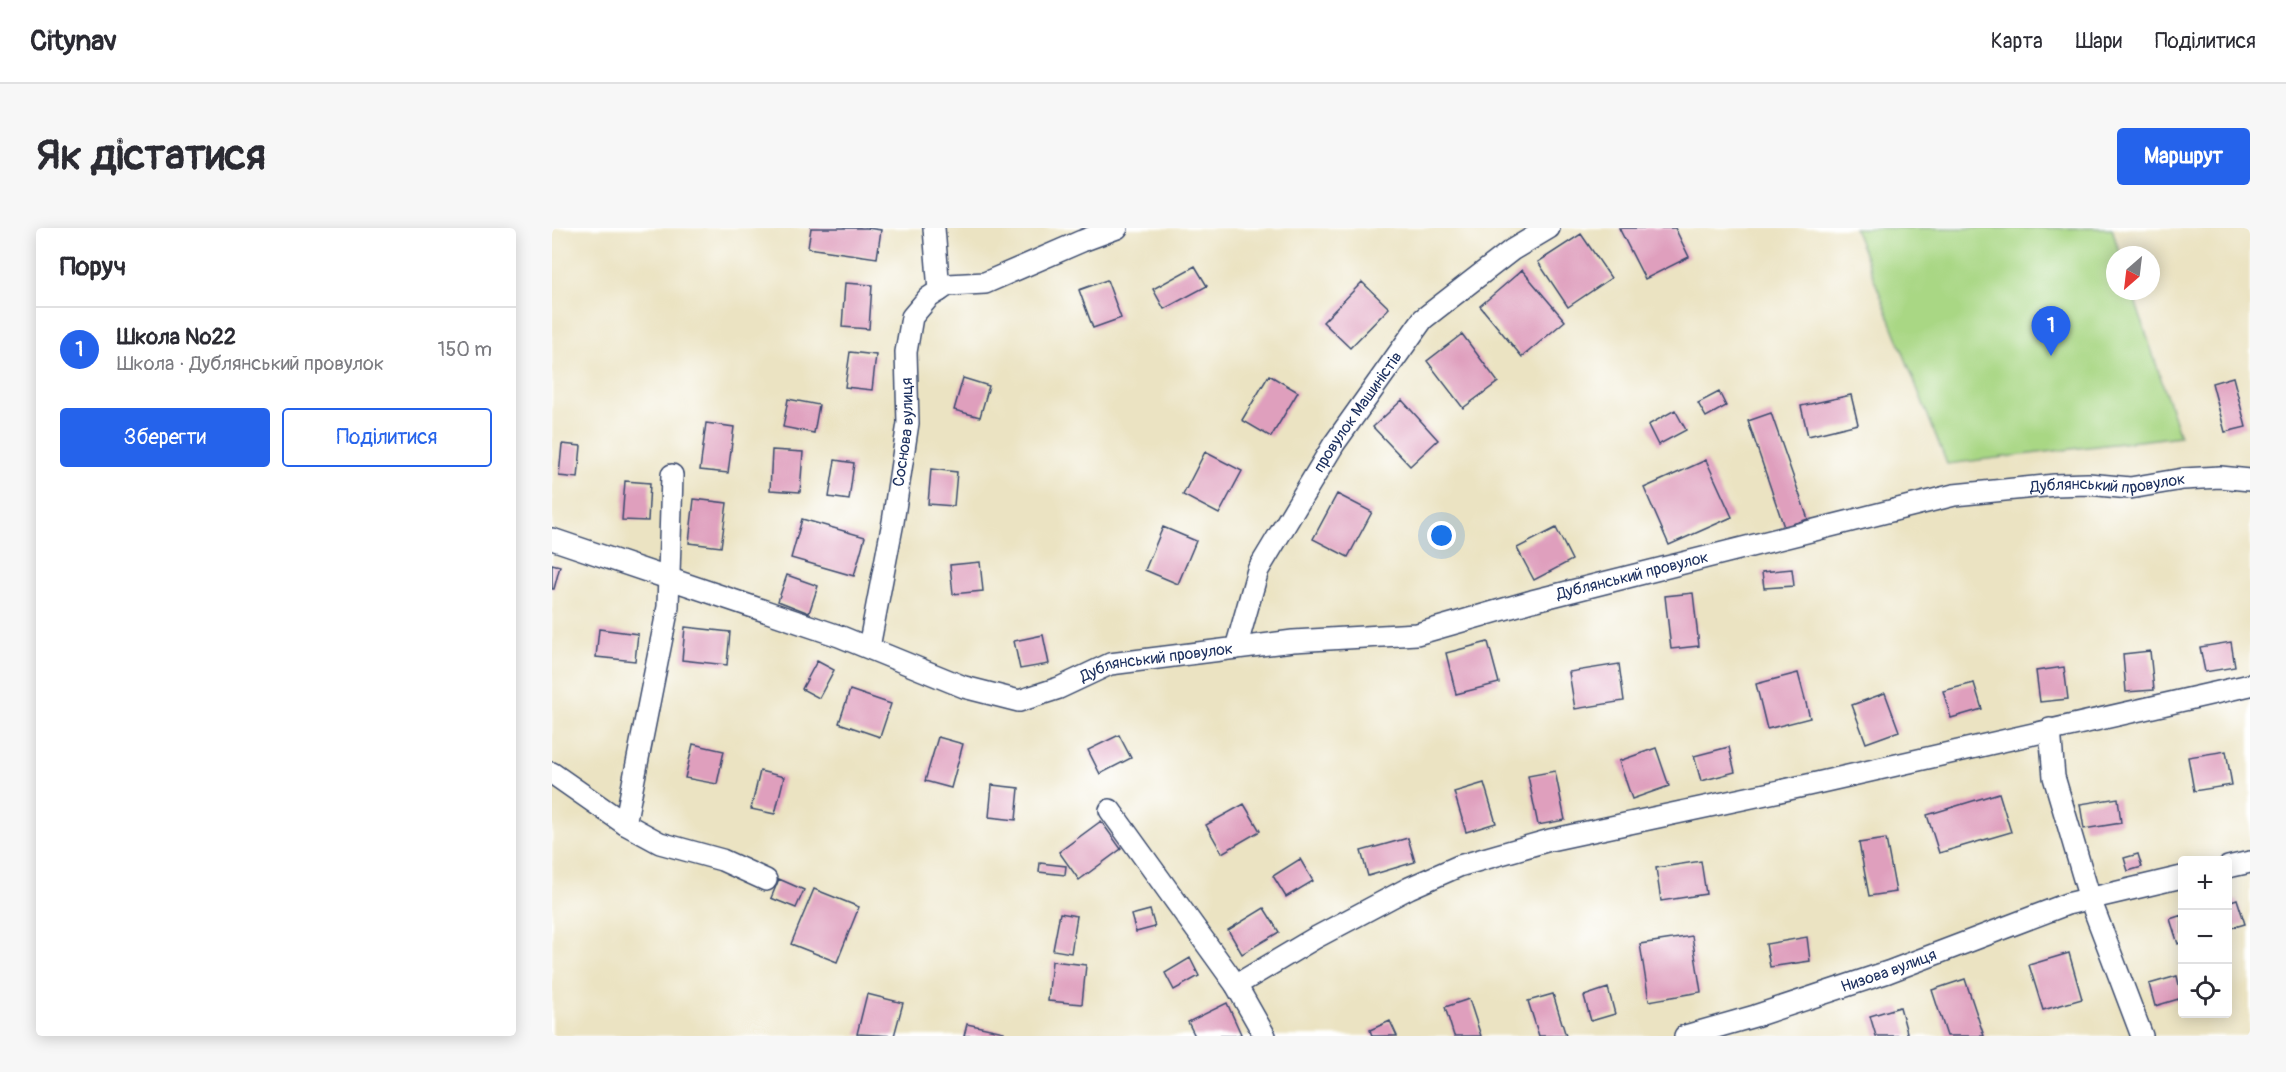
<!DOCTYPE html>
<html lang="uk">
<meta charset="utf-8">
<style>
body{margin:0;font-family:Pangolin,sans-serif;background:#f7f7f7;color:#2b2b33}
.controls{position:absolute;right:18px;bottom:18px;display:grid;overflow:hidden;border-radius:6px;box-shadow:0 3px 15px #0003}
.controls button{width:54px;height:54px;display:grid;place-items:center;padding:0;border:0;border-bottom:2px solid #e1e1e2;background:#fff;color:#2b2b33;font:30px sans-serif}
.compass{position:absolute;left:1554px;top:18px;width:54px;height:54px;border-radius:50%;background:#fff;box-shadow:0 3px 15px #0003;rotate:208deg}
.you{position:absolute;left:890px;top:308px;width:21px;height:21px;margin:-15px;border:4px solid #fff;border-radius:50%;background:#1a73e8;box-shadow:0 0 0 9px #1a73e833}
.badge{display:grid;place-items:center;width:39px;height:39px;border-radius:50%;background:#2563eb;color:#fff;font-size:20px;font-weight:700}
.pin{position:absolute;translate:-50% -50px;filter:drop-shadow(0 2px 3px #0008)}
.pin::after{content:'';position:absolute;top:32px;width:21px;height:18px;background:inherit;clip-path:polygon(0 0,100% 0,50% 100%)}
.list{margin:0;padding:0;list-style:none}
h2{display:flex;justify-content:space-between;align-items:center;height:78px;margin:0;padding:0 24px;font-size:26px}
h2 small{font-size:20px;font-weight:400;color:#7c7c81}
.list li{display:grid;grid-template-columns:39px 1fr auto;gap:18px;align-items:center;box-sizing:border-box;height:84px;padding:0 24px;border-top:2px solid #e1e1e2}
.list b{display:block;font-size:22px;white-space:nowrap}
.list p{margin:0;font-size:20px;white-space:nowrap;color:#7c7c81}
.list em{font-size:20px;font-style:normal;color:#7c7c81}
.actions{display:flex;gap:12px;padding:18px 24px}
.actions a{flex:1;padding:14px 0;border:2px solid #2563eb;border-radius:6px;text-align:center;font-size:21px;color:#2563eb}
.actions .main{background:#2563eb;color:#fff}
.icon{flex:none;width:33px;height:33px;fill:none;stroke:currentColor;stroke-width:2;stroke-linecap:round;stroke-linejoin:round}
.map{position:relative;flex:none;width:1698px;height:808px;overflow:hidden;border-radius:6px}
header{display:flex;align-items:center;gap:36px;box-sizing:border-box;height:84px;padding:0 30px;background:#fff;border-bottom:2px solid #e1e1e2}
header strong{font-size:28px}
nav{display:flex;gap:33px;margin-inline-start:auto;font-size:21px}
.intro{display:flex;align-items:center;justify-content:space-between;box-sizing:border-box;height:144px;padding:0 36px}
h1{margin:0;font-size:42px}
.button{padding:15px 27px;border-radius:6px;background:#2563eb;color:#fff;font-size:21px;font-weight:700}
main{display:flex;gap:36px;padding:0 36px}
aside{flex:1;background:#fff;border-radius:6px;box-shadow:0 3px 15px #0003}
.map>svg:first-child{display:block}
.green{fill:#a9d784;stroke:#628371;stroke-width:1.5}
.building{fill:#df9fbd}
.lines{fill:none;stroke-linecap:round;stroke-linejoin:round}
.minor-casing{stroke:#3a4a6d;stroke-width:24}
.minor{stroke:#fff;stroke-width:21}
.labels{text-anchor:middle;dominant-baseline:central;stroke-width:4.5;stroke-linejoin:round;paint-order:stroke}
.street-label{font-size:16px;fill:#1b2f5e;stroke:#fff}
</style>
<header>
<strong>Citynav</strong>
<nav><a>Карта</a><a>Шари</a><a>Поділитися</a></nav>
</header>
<div class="intro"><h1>Як дістатися</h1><a class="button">Маршрут</a></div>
<main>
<aside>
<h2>Поруч<small></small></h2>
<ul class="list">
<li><span class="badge">1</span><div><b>Школа №22</b><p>Школа · Дублянський провулок</p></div><em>150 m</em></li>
</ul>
<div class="actions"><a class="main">Зберегти</a><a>Поділитися</a></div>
</aside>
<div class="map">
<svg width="1698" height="808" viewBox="0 0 1698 808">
<rect width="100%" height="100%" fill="#fff"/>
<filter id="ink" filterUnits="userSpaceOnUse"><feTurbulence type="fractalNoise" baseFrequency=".0167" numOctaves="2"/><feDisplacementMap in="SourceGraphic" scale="12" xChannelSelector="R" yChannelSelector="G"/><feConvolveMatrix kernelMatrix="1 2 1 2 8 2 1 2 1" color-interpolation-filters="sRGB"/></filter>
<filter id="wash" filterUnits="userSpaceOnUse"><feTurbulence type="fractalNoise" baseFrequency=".008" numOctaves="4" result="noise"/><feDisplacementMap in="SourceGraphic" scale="24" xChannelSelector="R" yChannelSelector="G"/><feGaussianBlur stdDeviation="1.35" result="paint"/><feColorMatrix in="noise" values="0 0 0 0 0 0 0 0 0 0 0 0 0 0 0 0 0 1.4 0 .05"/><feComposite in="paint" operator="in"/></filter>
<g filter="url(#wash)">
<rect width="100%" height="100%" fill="#ebe3c2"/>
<path class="green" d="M1302 0H1560L1568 27H1563V63H1580L1628 208 1395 236Z"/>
<g id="blocks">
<path class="building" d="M259 0H315L329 2 325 30 256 20Z
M1067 0H1123L1137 29 1093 51Z
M1029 6 1059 50 1016 79 986 34Z
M643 38 655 58 612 81 601 61Z
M970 42 1013 93 970 129 928 78Z
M555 52 569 90 541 100 527 62Z
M810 54 837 80 798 120 771 94Z
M293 55 320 57 317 101 290 99Z
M910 106 946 154 911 180 875 133Z
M298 124 324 127 320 162 293 159Z
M717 147 746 164 719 209 690 192Z
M1681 149 1694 199 1673 204 1660 155Z
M411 150 437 158 428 189 402 182Z
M1167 164 1174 178 1154 189 1146 175Z
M1299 167 1306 196 1256 208 1249 178Z
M236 171 267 177 262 205 231 199Z
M850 172 886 212 858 238 821 199Z
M1123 182 1134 202 1106 217 1096 197Z
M1219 185 1256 291 1232 299 1196 193Z
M154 195 182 199 176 245 148 242Z
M10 216 29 218 26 250 7 248Z
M220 222 251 224 248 264 218 262Z
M653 224 690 243 667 286 631 267Z
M283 232 302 235 297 272 277 269Z
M1154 232 1180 289 1117 317 1092 260Z
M379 241 405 244 402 278 376 276Z
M73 253 98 255 96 293 70 292Z
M785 266 820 284 796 329 761 311Z
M142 271 175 275 169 319 137 315Z
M250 291 313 309 302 348 239 330Z
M611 299 644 313 626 356 593 342Z
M1004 300 1020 332 982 352 965 320Z
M428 334 431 363 401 366 398 337Z
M0 336 8 338 2 361H0Z
M1240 341 1242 358 1212 360 1210 344Z
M235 347 266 358 257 385 226 373Z
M1141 365 1147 418 1119 421 1113 368Z
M133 399 178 404 175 437 130 432Z
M47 401 86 406 83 433 44 429Z
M491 407 497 436 468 441 462 413Z
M936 414 947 455 904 466 894 425Z
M1679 414 1683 439 1653 444 1648 419Z
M1598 423 1602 462 1574 464 1571 426Z
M265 433 282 442 267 470 250 461Z
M1067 436 1072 473 1023 481 1017 444Z
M1512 439 1516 471 1488 474 1484 443Z
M1246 445 1258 490 1215 501 1204 456Z
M1422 455 1430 481 1399 490 1391 463Z
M298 462 339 476 328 509 287 495Z
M1333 465 1347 503 1314 515 1300 477Z
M567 507 579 530 548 546 536 522Z
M386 509 411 516 399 560 373 553Z
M141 516 172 523 165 556 133 550Z
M1177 519 1183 544 1149 553 1142 528Z
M1104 520 1117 558 1080 571 1067 533Z
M1674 523 1680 557 1642 563 1636 529Z
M208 543 232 549 223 586 199 581Z
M1003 543 1013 592 986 597 976 548Z
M932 555 944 595 914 604 902 564Z
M440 557 467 560 464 592 437 589Z
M1447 565 1459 604 1387 625 1375 587Z
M1566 570 1569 595 1532 601 1528 576Z
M692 576 708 603 670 625 654 597Z
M549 593 569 621 527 652 507 624Z
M856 610 863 634 816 648 809 623Z
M1334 611 1344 664 1317 668 1307 615Z
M1586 626 1590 639 1576 643 1572 630Z
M748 631 761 653 734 669 721 648Z
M1149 633 1154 666 1109 673 1104 640Z
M488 635 514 638 513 647 487 644Z
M227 651 252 662 244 680 219 670Z
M262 661 307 679 285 734 239 716Z
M1685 671 1693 696 1676 701V674Z
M712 680 727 704 690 726 676 702Z
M598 682 603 699 584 704 579 687Z
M508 685 525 688 519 725 501 722Z
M1630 687V714L1626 716 1618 691Z
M1140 708 1149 764 1097 773 1088 716Z
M1255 709 1258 733 1218 739 1214 716Z
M1517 725 1530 771 1491 782 1477 737Z
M638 730 647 748 622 762 613 745Z
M500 733 534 737 530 776 496 773Z
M1625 748 1630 770 1603 778 1597 756Z
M1413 751 1432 808H1395L1380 762Z
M1056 760 1063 786 1039 793 1032 768Z
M315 766 351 775 342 808 305 806Z
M1001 766 1014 808H987L976 773Z
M917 771 929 808H902L893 779Z
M675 775 689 806 684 808H643L636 794Z
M1348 779 1356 808H1324L1318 788Z
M838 793 845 808H820L818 802Z
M415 796 452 804 451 808H412Z"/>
</g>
</g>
<g filter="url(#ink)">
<use href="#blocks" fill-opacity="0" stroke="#3a4a6d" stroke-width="1.5"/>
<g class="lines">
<g class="minor-casing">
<g id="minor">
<path d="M382 0 387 63"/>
<path id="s1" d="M0 311 287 408 412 459 467 473 507 460 558 436 741 413 865 406 980 373 1402 267 1503 257 1536 256 1578 260 1631 251 1668 249 1698 252"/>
<path id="s2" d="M317 419 341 294 356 195 354 124 360 89 376 70 396 57 433 55 530 13 565 0"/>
<path id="s3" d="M684 420 706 342 782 216 871 91 960 22 997 0"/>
<path d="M1498 501 1502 549 1538 671 1590 808"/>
<path d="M0 545 73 596 108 615 170 632 214 652"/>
<path d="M558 582 684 757 713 808"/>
<path d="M73 596 116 379 120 247"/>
<path d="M1676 639 1698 634"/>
<path d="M684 757 763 710 857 660 907 638 998 612 1256 557 1698 457"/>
<path id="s4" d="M1133 808 1203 788 1336 744 1515 676 1630 649"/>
</g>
</g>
<use href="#minor" class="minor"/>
</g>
</g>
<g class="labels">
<g class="street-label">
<text stroke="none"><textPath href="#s3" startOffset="268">провулок Машиністів</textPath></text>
<text stroke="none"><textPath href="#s2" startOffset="218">Соснова вулиця</textPath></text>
<text stroke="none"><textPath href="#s1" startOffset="1611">Дублянський провулок</textPath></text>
<text stroke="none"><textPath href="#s1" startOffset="1125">Дублянський провулок</textPath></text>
<text stroke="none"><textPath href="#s1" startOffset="639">Дублянський провулок</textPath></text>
<text stroke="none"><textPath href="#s4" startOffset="214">Низова вулиця</textPath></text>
</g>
</g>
</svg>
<div class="controls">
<button>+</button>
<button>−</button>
<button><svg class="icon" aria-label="locate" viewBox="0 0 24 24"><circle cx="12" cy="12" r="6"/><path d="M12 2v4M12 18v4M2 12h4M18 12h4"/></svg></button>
</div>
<svg class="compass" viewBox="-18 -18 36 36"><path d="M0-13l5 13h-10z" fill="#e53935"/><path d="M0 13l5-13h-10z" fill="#7c7c81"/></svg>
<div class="you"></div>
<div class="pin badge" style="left:1499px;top:128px">1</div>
</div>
</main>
